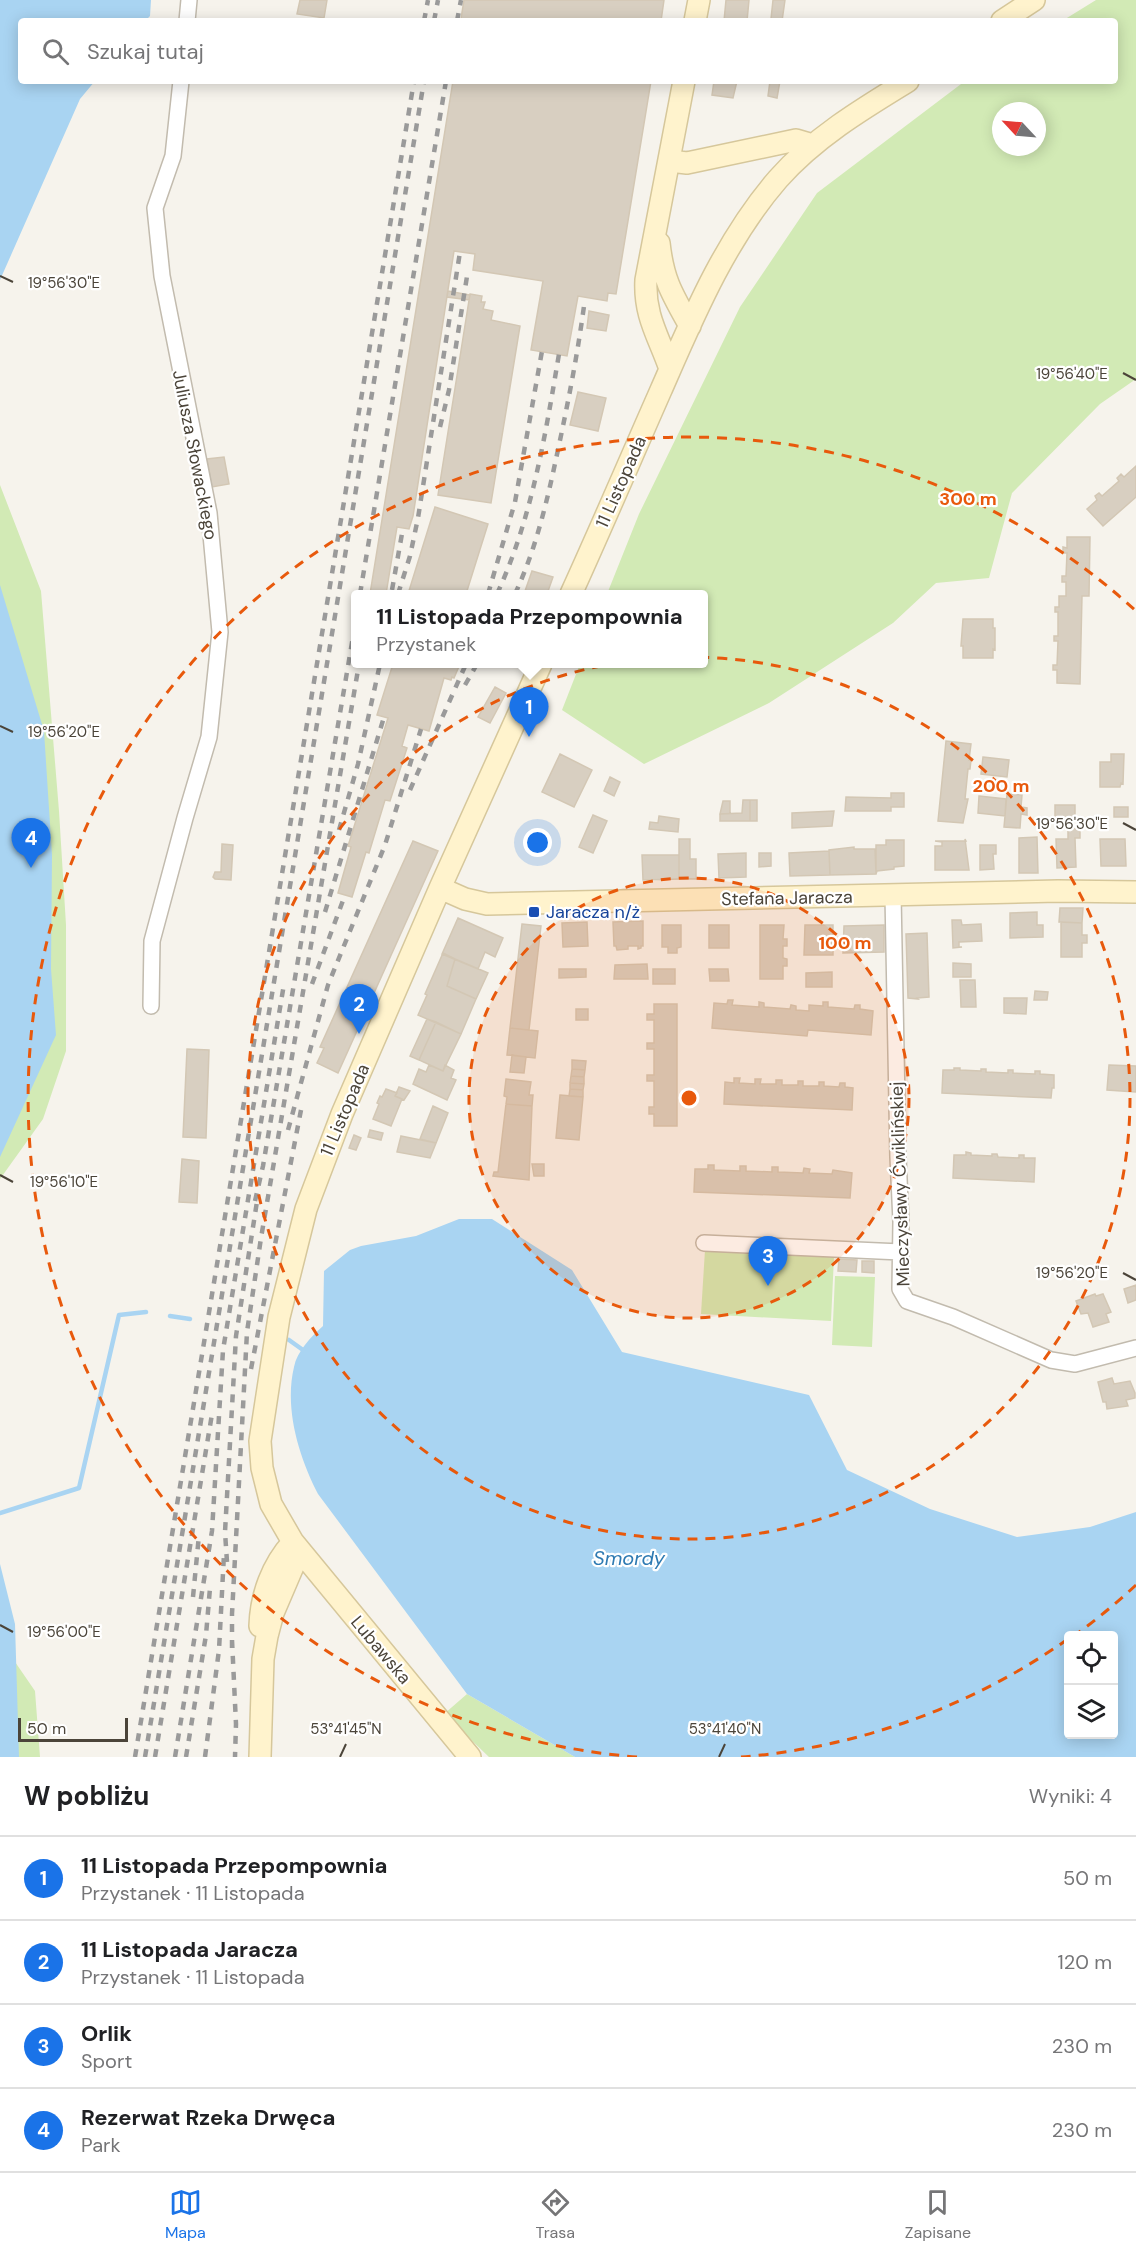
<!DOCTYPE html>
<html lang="pl">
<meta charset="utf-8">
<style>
body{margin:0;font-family:"DM Sans",sans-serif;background:#f6f6f6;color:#202124}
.controls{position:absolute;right:18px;bottom:18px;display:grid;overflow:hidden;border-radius:6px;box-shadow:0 3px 15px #0003}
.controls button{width:54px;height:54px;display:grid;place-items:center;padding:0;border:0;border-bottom:2px solid #e0e0e0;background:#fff;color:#202124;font:30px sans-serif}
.compass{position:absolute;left:992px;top:102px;width:54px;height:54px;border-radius:50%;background:#fff;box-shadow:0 3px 15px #0003;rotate:296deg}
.scale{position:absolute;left:18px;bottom:15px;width:110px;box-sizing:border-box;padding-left:6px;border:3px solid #4b4439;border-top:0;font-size:16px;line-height:21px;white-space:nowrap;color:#4b4439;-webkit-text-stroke:4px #fff;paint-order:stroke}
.you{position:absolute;left:538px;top:843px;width:21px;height:21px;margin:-15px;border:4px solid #fff;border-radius:50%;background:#1a73e8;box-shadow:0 0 0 9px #1a73e833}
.badge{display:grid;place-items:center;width:39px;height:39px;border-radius:50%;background:#1a73e8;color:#fff;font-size:20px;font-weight:700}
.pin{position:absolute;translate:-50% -50px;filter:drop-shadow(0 2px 3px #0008)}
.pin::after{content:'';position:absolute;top:32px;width:21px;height:18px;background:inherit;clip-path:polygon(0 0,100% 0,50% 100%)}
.popup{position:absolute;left:351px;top:590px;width:357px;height:78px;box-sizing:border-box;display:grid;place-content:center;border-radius:6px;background:#fff;filter:drop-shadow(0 2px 4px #0005);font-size:20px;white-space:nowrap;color:#757577}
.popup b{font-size:22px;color:#202124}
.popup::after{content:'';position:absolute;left:50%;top:100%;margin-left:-12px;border:12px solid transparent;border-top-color:#fff}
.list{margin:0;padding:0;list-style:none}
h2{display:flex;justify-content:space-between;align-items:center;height:78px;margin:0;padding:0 24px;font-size:26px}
h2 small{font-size:20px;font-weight:400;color:#757577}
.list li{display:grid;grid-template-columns:39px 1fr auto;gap:18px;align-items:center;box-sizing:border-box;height:84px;padding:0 24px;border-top:2px solid #e0e0e0}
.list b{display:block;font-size:22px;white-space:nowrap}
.list p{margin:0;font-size:20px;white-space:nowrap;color:#757577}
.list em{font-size:20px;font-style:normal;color:#757577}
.icon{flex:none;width:33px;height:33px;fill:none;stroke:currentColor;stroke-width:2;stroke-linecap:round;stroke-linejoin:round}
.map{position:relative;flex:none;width:1136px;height:1757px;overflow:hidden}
.search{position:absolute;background:#fff;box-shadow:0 3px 15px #0003;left:18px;right:18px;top:18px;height:66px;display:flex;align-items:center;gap:15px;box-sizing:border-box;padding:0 21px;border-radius:6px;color:#757577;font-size:22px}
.sheet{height:414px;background:#fff}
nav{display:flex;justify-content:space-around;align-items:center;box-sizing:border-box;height:84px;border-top:2px solid #e0e0e0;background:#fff;font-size:16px;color:#757577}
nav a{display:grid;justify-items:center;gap:3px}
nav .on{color:#1a73e8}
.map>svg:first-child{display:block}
.green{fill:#d2eab5;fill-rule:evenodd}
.water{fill:#a9d4f2;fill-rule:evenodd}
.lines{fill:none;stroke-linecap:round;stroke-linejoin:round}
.stream{stroke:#a9d4f2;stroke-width:4.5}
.building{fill:#d8cfc1;stroke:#d3c7b4;stroke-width:1.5}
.street-casing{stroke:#c2bbae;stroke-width:18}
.secondary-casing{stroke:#d6c79b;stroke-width:24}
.street{stroke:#fff;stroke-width:15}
.secondary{stroke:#fff3cd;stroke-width:21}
.rail{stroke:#9a9a9a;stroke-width:4.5;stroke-dasharray:8 8;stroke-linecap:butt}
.ticks{fill:none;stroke:#4b4439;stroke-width:2}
.ring{fill:none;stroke:#e8590c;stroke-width:3;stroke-dasharray:10 8}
.transit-dot{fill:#1a4fb4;stroke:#fff;stroke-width:2}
.labels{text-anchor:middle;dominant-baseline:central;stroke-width:4.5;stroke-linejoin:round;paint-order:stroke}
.street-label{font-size:18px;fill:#4b4439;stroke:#fff}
.transit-label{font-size:18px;fill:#164399;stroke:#fff;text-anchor:start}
.water-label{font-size:20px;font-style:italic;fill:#2e7ab2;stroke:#fff}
.ticks-label{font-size:15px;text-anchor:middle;fill:#4b4439;stroke:#fff;stroke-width:4.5;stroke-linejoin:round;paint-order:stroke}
.centre{fill:#e8590c;stroke:#fff;stroke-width:3}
.ring-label{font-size:18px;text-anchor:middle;font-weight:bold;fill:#e8590c;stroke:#fff;stroke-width:4.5;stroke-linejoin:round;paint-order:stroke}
</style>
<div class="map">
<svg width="1136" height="1757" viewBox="0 0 1136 1757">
<rect width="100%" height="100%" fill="#f6f3ec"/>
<path class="green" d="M1096 0H1136V379L1100 404 1012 493 989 578 936 583 893 623 769 703 644 764 562 710 580 664H703V594H607L639 514 740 307 817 193 965 81H1115V21H1062ZM1001 111H1037V147H1001Z
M0 485 41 591 59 811 66 925V1051L43 1119 0 1179Z
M705 1250 834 1257 831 1321 701 1314Z
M835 1276 875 1277 872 1347 832 1345Z
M0 1640 35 1691 40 1757H0Z
M467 1694 575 1757H489L444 1714Z"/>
<path class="water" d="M0 0H151L150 16 145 21H21V81H95L80 99 0 280Z
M0 585 44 731 52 855 51 969 56 1035 0 1157Z
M459 1219H492L572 1270 622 1352 809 1395 847 1470 930 1509 1017 1537 1090 1527 1136 1512V1757H575L467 1694 318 1494C299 1457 284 1409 294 1367 297 1351 311 1337 323 1326L324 1271 350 1250 361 1246 416 1236ZM1068 1636H1114V1734H1068Z
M0 1564 15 1624 19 1757H0Z"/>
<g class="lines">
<path class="stream" d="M170 1316 190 1319
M289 1340 303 1350
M0 1513 79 1488 119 1315 146 1312"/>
</g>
<path class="building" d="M300 0H327L324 18 297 14Z
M464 0H664L661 21H462L461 19Z
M726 0H749L747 21H724Z
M773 0H785L782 21 771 19Z
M453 81H651L616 294 608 293 607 301 578 296 567 356 531 350 543 281 473 270 475 254 454 251 413 516 409 529 397 527 386 594H370Z
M714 81H737L733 98 712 95Z
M770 81H780L777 98 768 96Z
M448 291 470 295 469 300 447 297Z
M470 294 482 296 481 302H485L483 309 493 311 491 320 520 326 491 503 438 495Z
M589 311 609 315 606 331 587 328Z
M578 392 606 398 598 431 570 425Z
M224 457 229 484 212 487 207 459Z
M1136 466V497L1103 526 1087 509 1097 500 1095 496 1099 493 1102 496 1119 481 1117 478 1121 474 1124 477Z
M435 507 488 524 466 594H408Z
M1067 537H1090L1089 596H1082L1080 684 1057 683V670H1053V665H1057L1058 641H1054V636H1058V612H1055V607H1059V596H1066V582H1062V576H1066L1067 553H1063V547L1067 548Z
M532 571 553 577 547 594H524Z
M963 619H993V628H995V650L993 649V658H963V646H961Z
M393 664H460L454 678 452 677 451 680 444 678 429 731 408 725 402 746 407 748 390 801 385 800 369 853 366 852 352 897 338 893 351 847 348 846 388 718 377 715Z
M495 687 506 693 490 723 478 717Z
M946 741 971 744 969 760H971L970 769H968L965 799H968L963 823 938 821Z
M560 754 592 770 574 807 542 792Z
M1111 754H1124L1123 784 1121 783 1120 787H1100V762H1111Z
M983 757 1009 760 1007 777 981 774Z
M610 777 620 782 614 796 604 791Z
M891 793H904V807H891V811H845L846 797 891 798Z
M1007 794 1022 795 1021 807 1027 808V815L1021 814 1020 828 1004 827Z
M979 796 1006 799 1005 816 978 813Z
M743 800H750V821H720V814L742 813Z
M750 800H757V821H750Z
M723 801H730V814H720Z
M1055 805H1075V818H1055Z
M1114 807H1128V817H1114Z
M834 811 832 826 792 828V813Z
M593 815 607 821 593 853 579 847Z
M659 816 679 819 678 832 649 829 650 822 658 823Z
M1068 828 1080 829V838H1075L1076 867 1057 868 1056 839H1068Z
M1037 837 1038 873H1019V838Z
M679 839H690V859H696V879H679Z
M965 839 969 870H935V846H942V842L935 841H966Z
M1100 839H1125L1126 866H1101Z
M886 840H904V866L894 867V869L877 871 876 874V845H886Z
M413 841 438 851 338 1073 317 1063 324 1048 320 1047Z
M222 844 233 845 231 880 215 879 213 877 215 872H221Z
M980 845H996V854H993L994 869 980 870Z
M854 847V849H875L876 874 830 875 829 850Z
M829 851 830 875 790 876 789 853Z
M746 853V877L719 878 718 854Z
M759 853H771V866L759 867Z
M642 855H679V879L643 880Z
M1060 908H1083L1082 923 1059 922Z
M1037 912V925H1043V937L1010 938V913Z
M458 918 503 938 495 957 485 952 478 969 442 954Z
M952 920H961L962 925 981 924 982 941 959 942V947H962L953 948Z
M643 921V946H641V948L638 949V946H628V949L617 950 616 946H614L613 922Z
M587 922 588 946 563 947 562 923Z
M1061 922 1082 923V935H1087V943H1082V957H1061Z
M522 924 541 926 529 1030 510 1028Z
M662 925H681V947L677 948V953H668V947H662Z
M709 925H729V948H709Z
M760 925H784L783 939H787V946H783V958L787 959V966H783V979H760Z
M805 925H833V955H804Z
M884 925V952L843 953 844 926Z
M927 933 929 997 917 998 918 999 908 998 906 934Z
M443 953 455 959 447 986 476 999 461 1034 418 1015 427 995 425 994Z
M455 959 488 973 476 999 447 986Z
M953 963 971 964V977H953Z
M647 964 648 979H614L615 965Z
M559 969H586V977L559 978Z
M653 969H675V984H653Z
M709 969H728L729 981H710Z
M832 972V987H806V973Z
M960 980H975L976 1007H961Z
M1035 991 1048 992 1047 1000H1034Z
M1004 998H1027L1026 1014 1004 1013Z
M728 1000H733L732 1005 759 1007V1002L764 1003V1007L790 1009 791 1005 796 1006V1010L809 1011V1005L823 1006V1002H828V1007L854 1009 855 1005H860V1009L873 1011 871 1035 808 1030 807 1036 712 1028 714 1003 727 1004Z
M654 1004H677V1126H654V1114H649V1107H654V1081H647V1075H654V1049H647V1043H654V1020H647V1014H654Z
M576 1009H588V1020H576Z
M427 1019 436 1022 419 1060 410 1056Z
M436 1022 461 1034 443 1071 419 1060Z
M510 1028 538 1031 535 1058 507 1055Z
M187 1049 209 1050 206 1138 183 1137Z
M512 1055 526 1057 524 1073 510 1072Z
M572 1060 586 1061 585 1070 572 1069Z
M429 1065 443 1071 445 1065 454 1070 451 1078 456 1080 447 1100 413 1084 419 1069 426 1072Z
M1109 1065 1136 1066V1092L1107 1090Z
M954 1068H960V1070L981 1071V1069H986V1072L1008 1073V1070H1013V1073L1035 1074V1071H1040V1074L1054 1075V1088H1052L1051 1098 942 1093 943 1070H954Z
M572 1069 585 1070 584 1077 571 1076Z
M571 1076 584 1077V1084L570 1083Z
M734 1078H740L739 1083 755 1084V1079H761L760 1084H776V1080H782V1085H798V1081H803V1086H819V1082H824V1086L839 1087 840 1083H845V1087L853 1088 852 1110 724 1104 725 1082 734 1083Z
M506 1079 531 1082 529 1095H533L532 1106 506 1104 507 1097 504 1096Z
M570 1083 584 1084 583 1090 570 1089Z
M399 1087 410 1091 404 1100 395 1096Z
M386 1089 397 1093 395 1096 402 1099 391 1126 373 1119 379 1104 377 1103 380 1096 382 1097Z
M570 1089 583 1090V1097L569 1096Z
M560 1095 583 1097 579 1140 556 1138Z
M506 1104 532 1106 529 1180 493 1176 494 1172H498Z
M433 1106 448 1113 436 1143 420 1139Z
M370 1130 383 1133 381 1140 368 1137Z
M354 1135 361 1138 356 1150 349 1148Z
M401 1136 436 1143 430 1158 397 1152Z
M966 1152 971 1153V1155L992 1156V1154H997L998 1157 1019 1158V1155H1024V1158H1035L1034 1182 953 1178 954 1155H966Z
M182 1159 199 1161 197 1203 179 1202Z
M532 1164H544V1176H534Z
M708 1165H714V1170L740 1171V1166H746V1171L772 1172V1167H778V1172L803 1173 804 1168 810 1169 809 1173 832 1174 833 1170 852 1173 850 1198 694 1192 695 1169H708Z
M839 1259 857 1260 856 1272 838 1271Z
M862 1261H874V1273L862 1272Z
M1136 1285V1300L1128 1303 1124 1289Z
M1095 1294 1096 1296 1103 1294 1111 1312 1106 1314 1109 1322 1093 1327 1088 1313 1081 1314 1076 1301Z
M1112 1378 1114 1384 1130 1381 1135 1393V1398L1126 1400 1128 1406 1107 1409 1106 1402H1103L1098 1382Z"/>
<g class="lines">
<g class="street-casing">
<path id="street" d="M187 21 189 0
M893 895 898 1157 901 1222 900 1289 907 1301 953 1317 1051 1360 1075 1364 1136 1348
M151 1006 152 941 185 818 209 737 220 632 209 513 162 276 155 208 173 156 181 81
M704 1243 901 1252"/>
</g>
<g class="secondary-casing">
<path id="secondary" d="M695 21 699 0
M1002 21 1034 0
M670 161 687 163 796 140 813 145
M659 243C663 280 672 294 690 326
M670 369C659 337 644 316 646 280L684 81
M571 594C602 526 631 458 661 390 693 317 725 240 778 179 814 138 862 109 908 81
M440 888 465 899 487 904 1058 891 1136 892
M260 1626C261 1595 272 1565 293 1542
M260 1757 263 1659 267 1636 273 1613 294 1564 293 1542
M470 1757 293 1542 271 1504 262 1468 260 1441 279 1317 306 1209 342 1114 440 888 541 664"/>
</g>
<use href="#street" class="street"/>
<use href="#secondary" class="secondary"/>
<path class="rail" d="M424 21 428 0
M434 21 438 0
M457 21 461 0
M440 427 449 390 468 270
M392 590 403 528
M360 594 446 81
M398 594 410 556 418 518 460 252
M488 594 515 502 542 351
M497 594C532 518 545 437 559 354
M515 594C535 551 546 506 556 459 567 408 577 358 584 306
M465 685 477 664
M410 790 466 664
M339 830 358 764 380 664
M325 912 384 717
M312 984 345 895
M288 1130 328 985 385 845 421 729
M255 1201 263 1166 355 625
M251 1369 301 1110
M227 1562 225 1532 236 1336 258 1195
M193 1597 199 1535
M232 1640 236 1724 235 1757
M232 1648V1614L247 1332 261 1238 359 664
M135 1757 414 81
M145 1757 424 81
M155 1757 212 1414
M175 1757 212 1531 223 1350 284 984
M186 1757 206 1635 210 1588
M205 1757 219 1650 224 1554"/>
</g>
<path class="ticks" d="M0 276 13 282M1123 373 1136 380M0 726 13 732M1123 823 1136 830M0 1175 13 1182M1123 1273 1136 1280M0 1625 13 1632M340 1757 346 1744M719 1757 725 1744"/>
<circle cx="689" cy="1098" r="220" fill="#e8590c" fill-opacity=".12"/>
<g class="ring">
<circle cx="689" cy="1098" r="220"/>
<circle cx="689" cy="1098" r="441"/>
<path d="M1136 1585A661 661 0 0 1 1078 1633M1068 1639A661 661 0 0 1 741 1757M637 1757A661 661 0 1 1 1136 611"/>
</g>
<rect class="transit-dot" x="528" y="906" width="12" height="12" rx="3"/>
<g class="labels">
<g class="street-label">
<text transform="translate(195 455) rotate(79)">Juliusza Słowackiego</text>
<text transform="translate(621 482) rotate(-66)">11 Listopada</text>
<text transform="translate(787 898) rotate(-1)">Stefana Jaracza</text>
<text transform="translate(345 1110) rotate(-67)">11 Listopada</text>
<text transform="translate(900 1184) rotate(-92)">Mieczysławy Ćwiklińskiej</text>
<text transform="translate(381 1650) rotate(50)">Lubawska</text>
</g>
<g class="transit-label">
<text x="546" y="912">Jaracza n/ż</text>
</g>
<g class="water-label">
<text x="629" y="1558">Smordy</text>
</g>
</g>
<g class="ticks-label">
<text x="64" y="288">19°56'30"E</text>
<text x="1072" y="379">19°56'40"E</text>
<text x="64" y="737">19°56'20"E</text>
<text x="1072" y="829">19°56'30"E</text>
<text x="64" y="1187">19°56'10"E</text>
<text x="1072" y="1278">19°56'20"E</text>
<text x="64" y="1637">19°56'00"E</text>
<text x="346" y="1734">53°41'45"N</text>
<text x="725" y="1734">53°41'40"N</text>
</g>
<circle cx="689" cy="1098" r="9" class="centre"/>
<g class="ring-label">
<text x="968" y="505">300 m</text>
<text x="1001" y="792">200 m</text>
<text x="845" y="949">100 m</text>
</g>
</svg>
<div class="controls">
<button><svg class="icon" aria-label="locate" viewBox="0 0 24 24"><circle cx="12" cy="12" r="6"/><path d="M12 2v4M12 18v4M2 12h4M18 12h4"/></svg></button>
<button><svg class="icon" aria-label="layers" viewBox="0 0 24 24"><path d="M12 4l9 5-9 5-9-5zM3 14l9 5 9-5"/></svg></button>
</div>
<svg class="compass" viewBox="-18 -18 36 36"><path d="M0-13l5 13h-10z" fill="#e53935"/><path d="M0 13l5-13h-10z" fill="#757577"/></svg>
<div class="scale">50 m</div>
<div class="you"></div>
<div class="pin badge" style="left:529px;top:737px">1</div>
<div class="popup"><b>11 Listopada Przepompownia</b>Przystanek</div>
<div class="pin badge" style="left:359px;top:1034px">2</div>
<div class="pin badge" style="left:768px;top:1286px">3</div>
<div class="pin badge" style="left:31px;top:868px">4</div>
<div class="search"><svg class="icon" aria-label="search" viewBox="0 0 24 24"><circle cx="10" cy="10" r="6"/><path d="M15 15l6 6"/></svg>Szukaj tutaj</div>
</div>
<section class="sheet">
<h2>W pobliżu<small>Wyniki: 4</small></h2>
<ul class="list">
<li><span class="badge">1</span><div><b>11 Listopada Przepompownia</b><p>Przystanek · 11 Listopada</p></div><em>50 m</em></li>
<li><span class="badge">2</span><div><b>11 Listopada Jaracza</b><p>Przystanek · 11 Listopada</p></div><em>120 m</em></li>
<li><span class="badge">3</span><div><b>Orlik</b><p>Sport</p></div><em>230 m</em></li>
<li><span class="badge">4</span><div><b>Rezerwat Rzeka Drwęca</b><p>Park</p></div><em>230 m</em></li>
</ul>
</section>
<nav>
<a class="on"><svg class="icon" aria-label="map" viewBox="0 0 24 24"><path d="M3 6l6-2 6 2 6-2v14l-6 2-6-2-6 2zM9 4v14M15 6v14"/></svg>Mapa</a>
<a><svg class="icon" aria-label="directions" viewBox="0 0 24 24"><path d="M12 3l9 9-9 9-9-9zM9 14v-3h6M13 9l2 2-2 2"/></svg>Trasa</a>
<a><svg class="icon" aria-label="saved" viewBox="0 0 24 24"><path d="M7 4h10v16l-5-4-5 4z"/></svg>Zapisane</a>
</nav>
